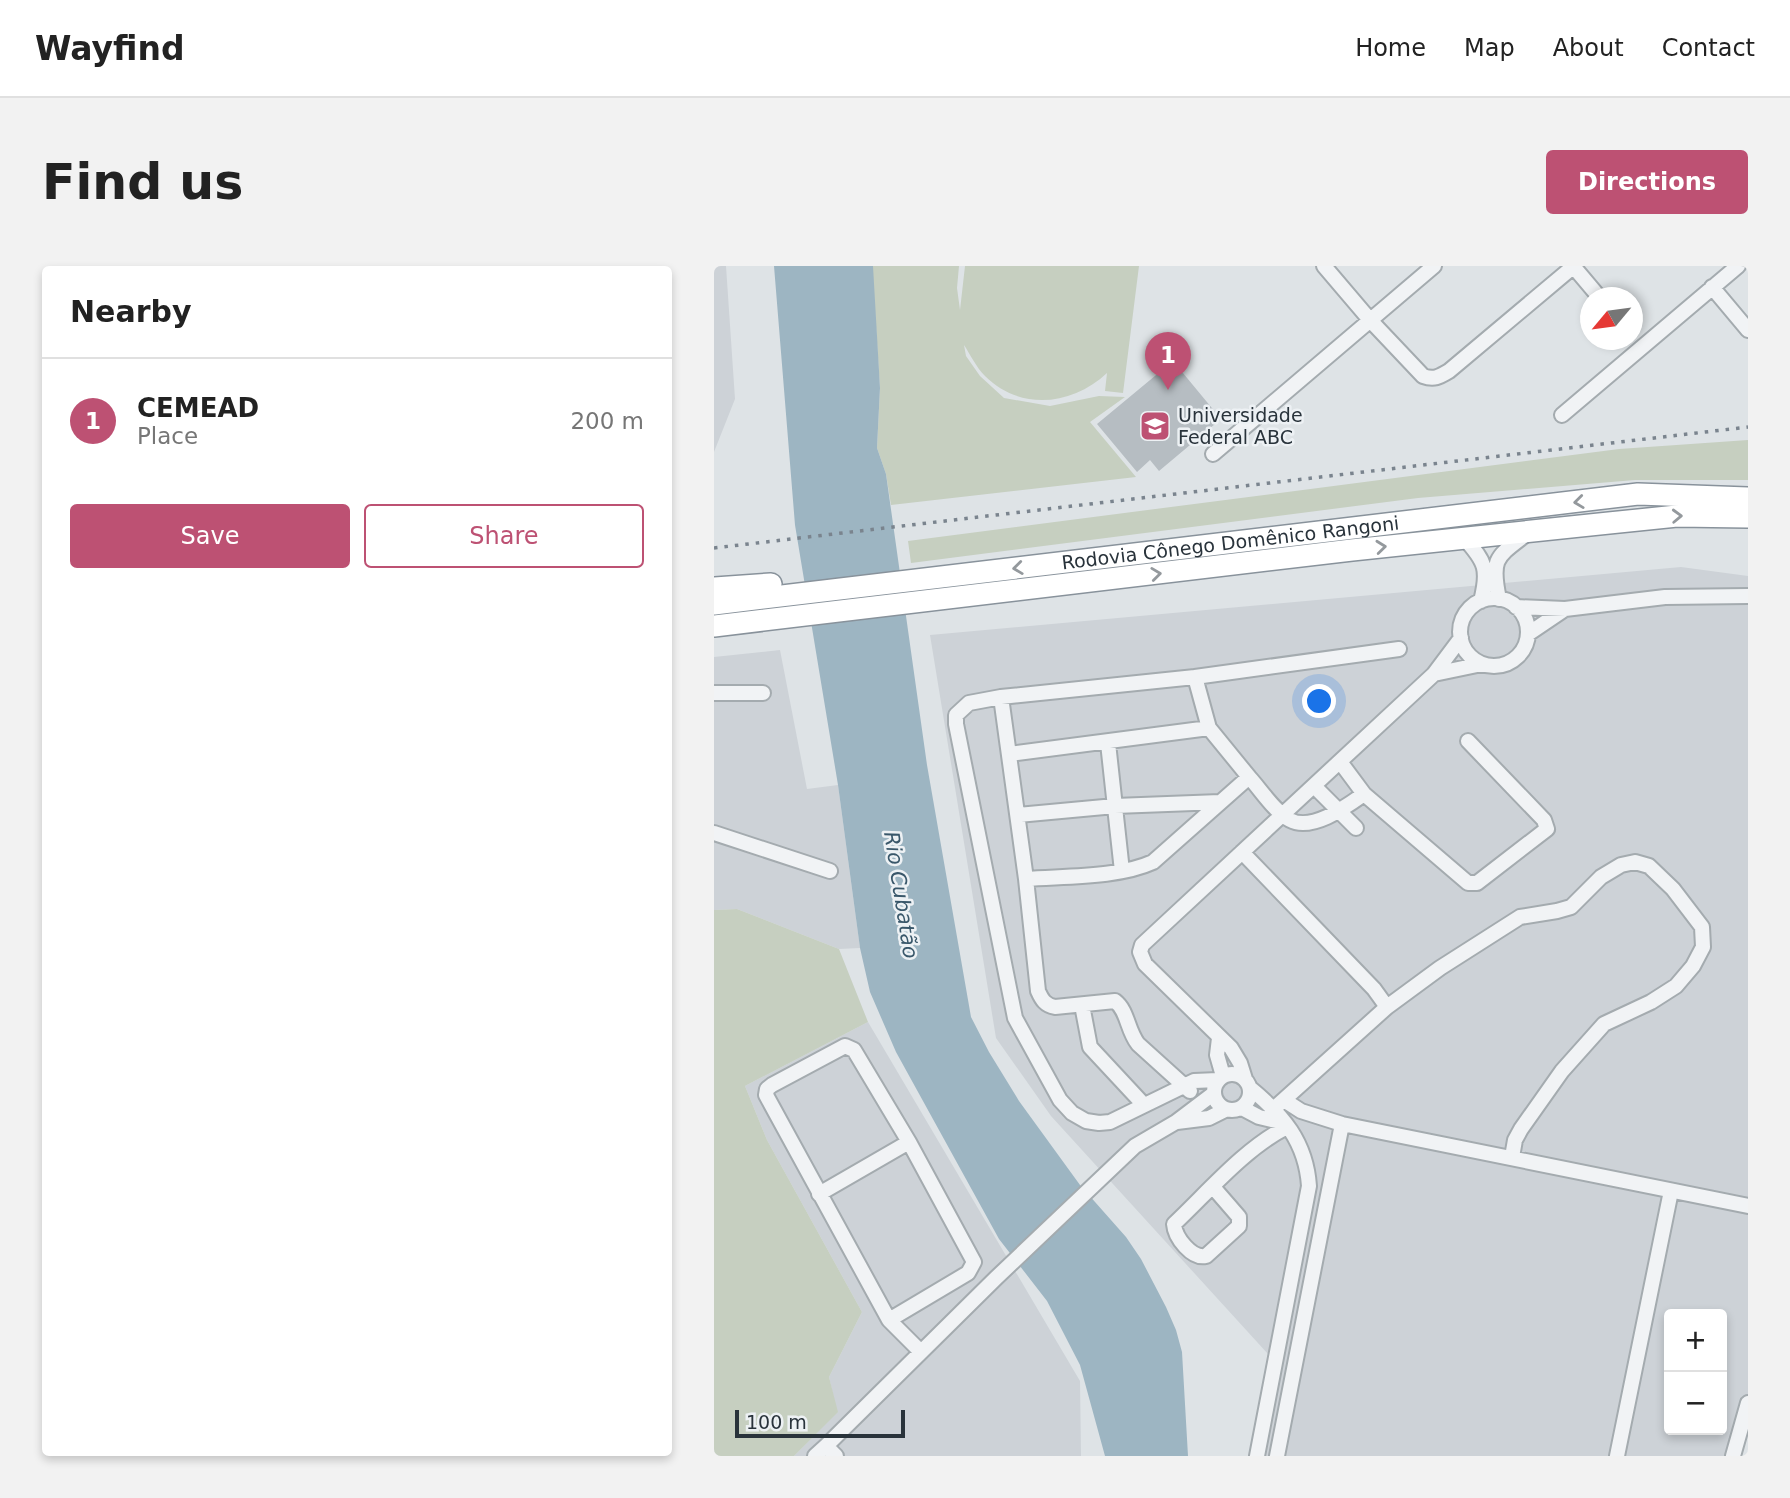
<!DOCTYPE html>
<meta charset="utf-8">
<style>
body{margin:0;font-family:"DejaVu Sans",sans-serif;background:#f2f2f2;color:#222}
.controls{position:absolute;right:21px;bottom:21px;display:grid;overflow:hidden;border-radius:7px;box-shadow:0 4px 10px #0003}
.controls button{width:63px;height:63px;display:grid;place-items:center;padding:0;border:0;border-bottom:2px solid #e0e0e0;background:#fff;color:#222;font:35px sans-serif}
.compass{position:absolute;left:866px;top:21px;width:63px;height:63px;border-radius:50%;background:#fff;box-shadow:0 4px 10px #0003;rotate:241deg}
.scale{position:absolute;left:21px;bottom:18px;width:170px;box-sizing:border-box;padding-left:7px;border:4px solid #29333b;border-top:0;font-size:19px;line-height:24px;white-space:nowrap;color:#29333b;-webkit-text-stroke:5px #edf1f4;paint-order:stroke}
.you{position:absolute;left:606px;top:436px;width:24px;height:24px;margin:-18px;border:5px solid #fff;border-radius:50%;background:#1a73e8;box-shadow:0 0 0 10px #1a73e833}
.badge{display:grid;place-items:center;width:46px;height:46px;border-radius:50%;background:#bd5173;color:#fff;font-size:23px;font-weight:700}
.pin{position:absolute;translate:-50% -58px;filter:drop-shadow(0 2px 4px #0008)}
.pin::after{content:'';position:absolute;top:37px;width:24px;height:21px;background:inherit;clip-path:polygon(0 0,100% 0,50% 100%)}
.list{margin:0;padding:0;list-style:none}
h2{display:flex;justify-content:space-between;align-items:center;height:91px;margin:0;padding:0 28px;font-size:30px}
h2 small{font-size:23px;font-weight:400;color:#767676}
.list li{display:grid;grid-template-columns:46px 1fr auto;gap:21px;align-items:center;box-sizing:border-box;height:126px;padding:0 28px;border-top:2px solid #e0e0e0}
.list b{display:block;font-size:26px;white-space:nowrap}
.list p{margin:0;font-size:23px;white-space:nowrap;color:#767676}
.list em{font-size:23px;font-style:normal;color:#767676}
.actions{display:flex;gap:14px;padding:21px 28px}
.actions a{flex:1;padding:16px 0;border:2px solid #bd5173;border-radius:7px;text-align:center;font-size:24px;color:#bd5173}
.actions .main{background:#bd5173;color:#fff}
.map{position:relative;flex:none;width:1034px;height:1190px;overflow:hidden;border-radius:7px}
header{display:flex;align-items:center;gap:42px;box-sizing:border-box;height:98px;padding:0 35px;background:#fff;border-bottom:2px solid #e0e0e0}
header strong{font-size:33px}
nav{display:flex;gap:38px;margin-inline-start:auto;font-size:24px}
.intro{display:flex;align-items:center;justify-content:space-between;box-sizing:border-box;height:168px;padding:0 42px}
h1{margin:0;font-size:49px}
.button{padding:18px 32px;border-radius:7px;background:#bd5173;color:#fff;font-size:24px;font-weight:700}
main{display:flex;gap:42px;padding:0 42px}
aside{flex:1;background:#fff;border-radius:7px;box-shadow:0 4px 10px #0003}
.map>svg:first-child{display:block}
.built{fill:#cdd2d7;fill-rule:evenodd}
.green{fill:#c6cfc0}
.water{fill:#9db5c2}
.building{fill:#b6bdc2}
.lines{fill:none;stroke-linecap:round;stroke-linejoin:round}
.minor-casing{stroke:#a4abaf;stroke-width:18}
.highway-casing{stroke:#88929b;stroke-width:24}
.minor{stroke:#f1f3f5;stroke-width:14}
.highway{stroke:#fff;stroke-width:21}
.rail{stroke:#7a848e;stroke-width:3.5;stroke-dasharray:3.5 7;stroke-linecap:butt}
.oneway{stroke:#94999d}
.labels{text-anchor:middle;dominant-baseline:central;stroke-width:5;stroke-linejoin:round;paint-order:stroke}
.poi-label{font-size:19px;fill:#29333b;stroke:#edf1f4;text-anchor:start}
.street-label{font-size:19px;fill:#29333b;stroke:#edf1f4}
.water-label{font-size:21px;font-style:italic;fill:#39576a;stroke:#edf1f4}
</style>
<header>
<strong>Wayfind</strong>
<nav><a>Home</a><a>Map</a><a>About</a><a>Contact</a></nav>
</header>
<div class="intro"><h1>Find us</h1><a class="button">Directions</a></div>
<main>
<aside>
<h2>Nearby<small></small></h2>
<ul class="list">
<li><span class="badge">1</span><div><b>CEMEAD</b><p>Place</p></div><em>200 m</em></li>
</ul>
<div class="actions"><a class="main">Save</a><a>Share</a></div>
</aside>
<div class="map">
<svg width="1034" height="1190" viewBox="0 0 1034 1190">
<rect width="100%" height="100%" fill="#dee3e6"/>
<path class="built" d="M0 0H12L21 133 0 186Z
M967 301 1034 310V1166L1027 1190H536L554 1088 337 850 282 772 216 369ZM955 1048H1008V1164H955Z
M66 384 93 523 124 519 146 682 125 683 23 643 0 644V391Z
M154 756 366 1115 367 1190H80L123 1146 115 1111 148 1046 53 874 31 820Z"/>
<path class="green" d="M158 0H245L243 22 246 44 251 0H425L409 127 391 125 393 107C358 140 306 145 271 110 262 101 256 88 250 79L252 90 266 110 290 132 336 140 385 130 411 131 376 156 422 211 177 239 172 208 163 182 166 122Z
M1034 174V214H921L704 232 197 297 194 275 905 183Z
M23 643 125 683 154 756 31 820 53 874 148 1046 115 1111 124 1146 80 1190H0V644Z"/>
<path class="water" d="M60 0H159L166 122 163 182 172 208 213 499 257 751 275 786 305 835 366 919 412 971 427 993 452 1041 462 1064 468 1086 474 1190H391L366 1099 333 1035 285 973 182 786 156 726 146 682 124 519 81 259Z"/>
<path class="building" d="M459 95 507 153 445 205 436 194 423 206 383 158Z"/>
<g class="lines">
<g class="minor-casing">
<path id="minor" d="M610 0 656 54 709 110C720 114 725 111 735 105L860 0
M859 0 886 32
M998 21 1034 64
M848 149 1024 0
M499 188 720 0
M750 272C772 296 775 304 767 335
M746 366a34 34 0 1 1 68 0a34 34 0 1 1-68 0Z
M785 333C776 291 783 291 815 266
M802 341 851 343 951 331 1034 330
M814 368 851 343
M720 408 768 398
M481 411 685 383
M0 427H49
M287 431 312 613
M394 477 408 605
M295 488 495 462
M627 497 650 528 754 617H763L833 563 830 554 754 475
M600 520 642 562
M304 549 401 540 506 536
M0 567 116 605
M528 586 660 723 673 741 564 839
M368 739 376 781 430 839
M673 741 726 702 806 651 843 645 857 641 887 611 907 599 921 596 935 600 959 623 988 661 989 681 979 700 962 720 937 736 890 758 848 805 807 863 801 874 798 891
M505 772 503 789 509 810
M500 826a18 18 0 1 1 36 0a18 18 0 1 1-36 0Z
M531 813 526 797 517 782 431 698 426 686 428 679 720 408 747 372
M504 814 480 815 396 856 385 857 372 855 358 847 346 834 301 752 242 458V449L255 437 287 431 481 411 495 462 535 511
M536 822C569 849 592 876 595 920L543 1190
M476 825 424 778C413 764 414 745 401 735L341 741C331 739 328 734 324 725L312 613C351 610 404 612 439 596L535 511C547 524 560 545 576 554 598 566 633 540 650 528
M570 834 587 845 628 858 1034 940
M528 842 545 851 571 857
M463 856 495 852 511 844
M499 921 525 951V960L492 990C478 993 461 972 460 958 494 926 531 882 573 861
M105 928 195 876
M175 1054 254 1007 260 996 195 876 140 784 131 780 58 819 53 823 52 829 175 1054 207 1086
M101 1190 112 1180
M122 1190 112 1180 282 1012 421 880 462 856 499 828
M563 1190 628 858
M903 1190 957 925
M1019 1190 1034 1137"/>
</g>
<g class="highway-casing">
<g id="highway">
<path d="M0 322 57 318"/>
<path id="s1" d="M0 338 924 228 1034 232"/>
<path d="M0 360 638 284 895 257 963 250 1034 251"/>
</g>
</g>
<use href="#minor" class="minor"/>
<use href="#highway" class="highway"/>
<path class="rail" d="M0 282 1034 161"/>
</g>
<defs><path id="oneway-chevron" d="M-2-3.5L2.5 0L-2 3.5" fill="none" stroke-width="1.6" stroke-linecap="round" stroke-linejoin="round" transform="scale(1.75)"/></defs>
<g class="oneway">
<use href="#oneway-chevron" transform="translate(865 236) rotate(173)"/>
<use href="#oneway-chevron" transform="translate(963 250) rotate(-2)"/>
<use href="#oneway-chevron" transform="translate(667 281) rotate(-6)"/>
<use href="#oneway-chevron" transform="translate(304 302) rotate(173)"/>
<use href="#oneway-chevron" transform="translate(442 308) rotate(-7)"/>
</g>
<defs>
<g id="university-square" transform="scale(1.575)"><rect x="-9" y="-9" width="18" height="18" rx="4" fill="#bd5173" stroke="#edf1f4"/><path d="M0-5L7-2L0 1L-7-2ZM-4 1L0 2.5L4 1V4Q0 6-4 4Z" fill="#fff"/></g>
</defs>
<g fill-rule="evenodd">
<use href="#university-square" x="441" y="160"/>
</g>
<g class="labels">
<g class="poi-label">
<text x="464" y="149">Universidade<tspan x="464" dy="22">Federal ABC</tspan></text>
</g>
<g class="street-label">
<text stroke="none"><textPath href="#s1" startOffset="520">Rodovia Cônego Domênico Rangoni</textPath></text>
</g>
<g class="water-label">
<text transform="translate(187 629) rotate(81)">Rio Cubatão</text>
</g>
</g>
</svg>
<div class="controls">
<button>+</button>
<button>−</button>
</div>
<svg class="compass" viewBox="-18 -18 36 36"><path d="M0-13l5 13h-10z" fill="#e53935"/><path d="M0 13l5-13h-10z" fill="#767676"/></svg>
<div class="scale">100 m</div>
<div class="you"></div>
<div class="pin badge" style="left:454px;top:124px">1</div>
</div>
</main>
